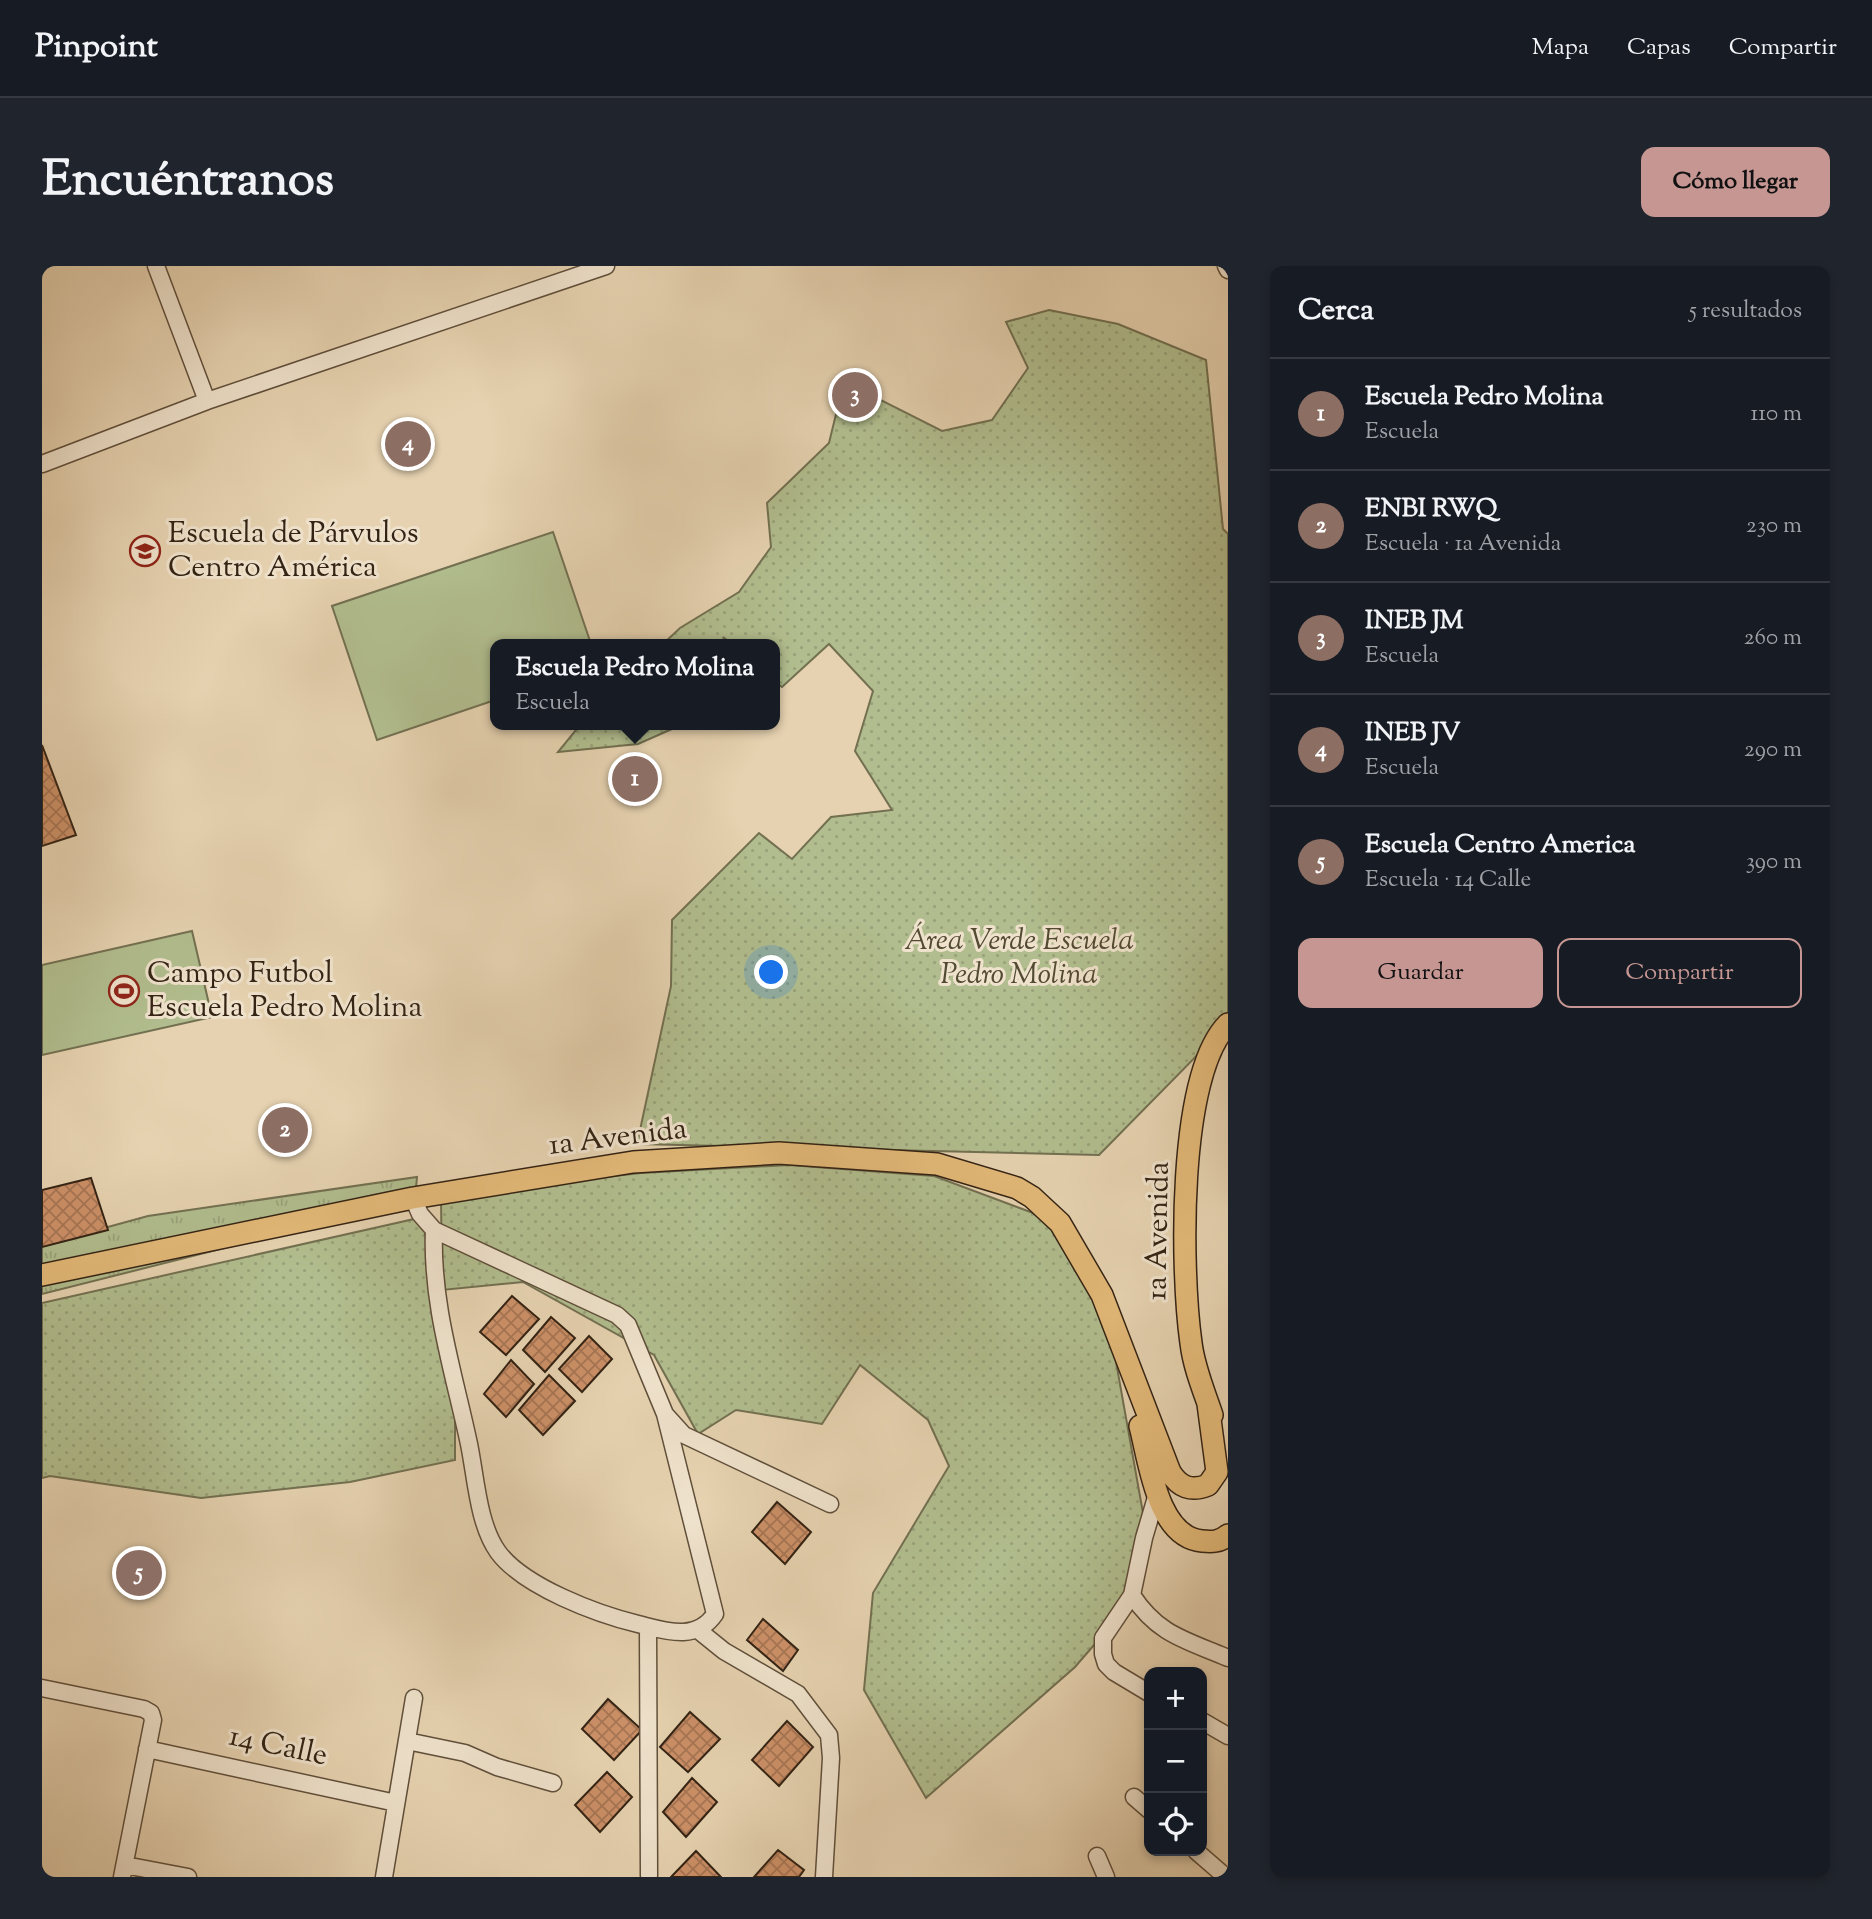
<!DOCTYPE html>
<html lang="es">
<meta charset="utf-8">
<style>
body{margin:0;font-family:"Sorts Mill Goudy",serif;background:#20242c;color:#f1f3f6}
.controls{position:absolute;right:21px;bottom:21px;display:grid;overflow:hidden;border-radius:14px;box-shadow:0 4px 10px #0003}
.controls button{width:63px;height:63px;display:grid;place-items:center;padding:0;border:0;border-bottom:2px solid #363941;background:#171b24;color:#f1f3f6;font:35px sans-serif}
.you{position:absolute;left:730px;top:707px;width:24px;height:24px;margin:-18px;border:5px solid #fff;border-radius:50%;background:#1a73e8;box-shadow:0 0 0 10px #1a73e833}
.badge{display:grid;place-items:center;width:46px;height:46px;border-radius:50%;background:#c59692;color:#fff;font-size:23px;font-weight:700}
.pin{position:absolute;translate:-50% -50%;border:4px solid #fff;box-shadow:0 2px 7px #0006}
.popup{position:absolute;left:448px;top:373px;width:290px;height:91px;box-sizing:border-box;display:grid;place-content:center;border-radius:14px;background:#171b24;filter:drop-shadow(0 2px 5px #0005);font-size:23px;white-space:nowrap;color:#9ea1a6}
.popup b{font-size:26px;color:#f1f3f6}
.popup::after{content:'';position:absolute;left:50%;top:100%;margin-left:-14px;border:14px solid transparent;border-top-color:#171b24}
.list{margin:0;padding:0;list-style:none}
h2{display:flex;justify-content:space-between;align-items:center;height:91px;margin:0;padding:0 28px;font-size:30px}
h2 small{font-size:23px;font-weight:400;color:#9ea1a6}
.list li{display:grid;grid-template-columns:46px 1fr auto;gap:21px;align-items:center;box-sizing:border-box;height:112px;padding:0 28px;border-top:2px solid #363941}
.list b{display:block;font-size:26px;white-space:nowrap}
.list p{margin:0;font-size:23px;white-space:nowrap;color:#9ea1a6}
.list em{font-size:23px;font-style:normal;color:#9ea1a6}
.actions{display:flex;gap:14px;padding:21px 28px}
.actions a{flex:1;padding:16px 0;border:2px solid #c59692;border-radius:14px;text-align:center;font-size:24px;color:#c59692}
.actions .main{background:#c59692;color:#111}
.icon{flex:none;width:38px;height:38px;fill:none;stroke:currentColor;stroke-width:2;stroke-linecap:round;stroke-linejoin:round}
.map{position:relative;flex:none;width:1186px;height:1611px;overflow:hidden;border-radius:14px}
header{display:flex;align-items:center;gap:42px;box-sizing:border-box;height:98px;padding:0 35px;background:#171b24;border-bottom:2px solid #363941}
header strong{font-size:33px}
nav{display:flex;gap:38px;margin-inline-start:auto;font-size:24px}
.intro{display:flex;align-items:center;justify-content:space-between;box-sizing:border-box;height:168px;padding:0 42px}
h1{margin:0;font-size:49px}
.button{padding:18px 32px;border-radius:14px;background:#c59692;color:#111;font-size:24px;font-weight:700}
main{display:flex;gap:42px;padding:0 42px}
aside{flex:1;background:#171b24;border-radius:14px;box-shadow:0 4px 10px #0003}
.map>svg:first-child{display:block}
.grass{fill:url(#grass-tufts);stroke:#727051;stroke-width:2}
.park{fill:url(#park-dots);stroke:#727051;stroke-width:2}
.pitch{fill:#b1bd8e;stroke:#727051;stroke-width:2}
.building{fill:url(#building-cross-hatch);stroke:#332314;stroke-width:2}
.lines{fill:none;stroke-linecap:round;stroke-linejoin:round}
.minor-casing{stroke:#604f3b;stroke-width:19}
.major-casing{stroke:#332314;stroke-width:24}
.minor{stroke:#efe2cc;stroke-width:16}
.major{stroke:#e3b978;stroke-width:21}
.labels{text-anchor:middle;dominant-baseline:central;stroke-width:6;stroke-linejoin:round;paint-order:stroke}
.poi-label{font-size:30px;fill:#332314;stroke:#efe2cc;text-anchor:start}
.park-label{font-size:30px;font-style:italic;fill:#524a32;stroke:#efe2cc}
.street-label{font-size:30px;fill:#332314;stroke:#efe2cc}
</style>
<header>
<strong>Pinpoint</strong>
<nav><a>Mapa</a><a>Capas</a><a>Compartir</a></nav>
</header>
<div class="intro"><h1>Encuéntranos</h1><a class="button">Cómo llegar</a></div>
<main>
<div class="map">
<svg width="1186" height="1611" viewBox="0 0 1186 1611">
<defs>
<pattern id="grass-tufts" width="24" height="20" patternUnits="userSpaceOnUse" patternTransform="scale(1.75)"><rect width="24" height="20" fill="#b1bd8e"/><path d="M3 7l-1-3M5 7V3M7 7l1-3M15 17l-1-3M17 17v-4M19 17l1-3" fill="none" stroke="#99a27a"/></pattern>
<pattern id="park-dots" width="8" height="8" patternUnits="userSpaceOnUse" patternTransform="scale(1.75)"><rect width="8" height="8" fill="#b1bd8e"/><path d="M2 2h.1M6 6h.1" fill="none" stroke="#99a27a" stroke-width="1.8" stroke-linecap="round"/></pattern>
<pattern id="building-cross-hatch" width="8" height="8" patternUnits="userSpaceOnUse" patternTransform="scale(1.75)"><rect width="8" height="8" fill="#cc9067"/><path d="M0 0l8 8M0 8l8-8" fill="none" stroke="#a67554"/></pattern>
</defs>
<rect width="100%" height="100%" fill="#e6d2b0"/>
<filter id="stains"><feTurbulence type="fractalNoise" baseFrequency=".00286" numOctaves="4"/><feColorMatrix values="0 0 0 0 .2 0 0 0 0 .09 0 0 0 0 .02 0 0 0 .5 -.17"/></filter>
<radialGradient id="worn" r=".72"><stop offset=".6" stop-color="#630" stop-opacity="0"/><stop offset="1" stop-color="#630" stop-opacity=".3"/></radialGradient>
<path class="grass" d="M375 911 373 934 0 1028V979L106 950Z"/>
<path class="park" d="M1007 44 1076 58 1164 94 1181 263 1186 268V762L1176 768 1057 889 595 878 629 720 630 654 717 567 750 593 789 551 850 544 813 485 831 425 787 378 740 421 733 416V378H690L681 371 684 378H621L638 362 697 326 729 281 725 237 787 177 796 140 825 127 900 165 950 154 986 102 964 56Z
M538 459H639L596 478 516 486Z
M747 899 892 910 1018 957 1071 1079 1101 1247 1098 1326 1033 1401 884 1532 822 1424 831 1327 907 1200 886 1154 818 1099 780 1158 694 1144 656 1168 612 1089 481 1016 400 1024 399 929 599 907Z
M381 951 394 1047 413 1136V1194L308 1216 159 1232 8 1210 0 1212V1037Z"/>
<path class="pitch" d="M511 266 549 378H453V434L335 474 290 340Z
M150 665 170 751 0 789V699Z"/>
<path class="building" d="M0 479 34 569 0 580Z
M49 912 66 964 0 981V924Z
M470 1030 497 1053 464 1089 438 1066Z
M509 1051 533 1072 503 1106 481 1084Z
M547 1070 570 1093 540 1126 517 1103Z
M469 1094 492 1118 464 1151 442 1128Z
M507 1109 533 1135 501 1169 477 1144Z
M735 1236 769 1266 743 1298 710 1266Z
M721 1353 756 1384 741 1405 705 1374Z
M566 1433 600 1464 572 1494 540 1463Z
M648 1446 678 1473 646 1506 618 1481Z
M745 1455 771 1481 737 1520 710 1494Z
M565 1506 590 1531 558 1566 533 1539Z
M650 1512 675 1536 644 1571 621 1546Z
M736 1584 762 1604 757 1611H712Z
M654 1585 679 1611H629Z"/>
<g class="lines">
<g class="minor-casing">
<path id="minor" d="M114 0 165 135
M1184 0 1186 4
M0 198 165 135 564 0
M371 932 378 948 392 964 575 1049 586 1059 623 1148 642 1169 788 1238
M392 964C389 1038 412 1107 427 1178 434 1212 436 1258 456 1286 482 1321 555 1348 596 1358 624 1365 654 1376 673 1348L623 1148
M1090 1329C1116 1369 1144 1374 1186 1392
M606 1361 607 1609
M656 1364 682 1385 756 1428 787 1469 789 1492 782 1611
M0 1422 102 1443 109 1447 111 1454 80 1611
M1107 1427 1072 1406 1064 1398 1061 1388V1372L1090 1329 1102 1272 1115 1228
M1160 1455 1186 1470
M365 1475 423 1487 455 1501 511 1517
M105 1483 354 1537
M1092 1531 1107 1544
M1154 1585 1184 1611
M1055 1590 1064 1611
M83 1599 146 1611
M342 1611 372 1432"/>
</g>
<g class="major-casing">
<path id="major" d="M0 1009 371 932 591 896 737 887 895 898 975 922 990 931 1018 957 1060 1029 1128 1206C1137 1221 1149 1226 1166 1219L1175 1206 1166 1138
M1170 1149C1162 1125 1152 1102 1149 1077 1139 1006 1135 809 1186 758
M1098 1160C1107 1194 1115 1271 1160 1275 1170 1276 1178 1276 1186 1269"/>
</g>
<use href="#minor" class="minor"/>
<use href="#major" class="major"/>
</g>
<defs>
<g id="school-ring" transform="scale(1.575)"><circle r="9.5" fill="#efe2cc" stroke="#8f2418" stroke-width="1.5"/><path d="M0-5L7-2L0 1L-7-2ZM-4 1L0 2.5L4 1V4Q0 6-4 4Z" fill="#8f2418"/></g>
<g id="stadium-ring" transform="scale(1.575)"><circle r="9.5" fill="#efe2cc" stroke="#8f2418" stroke-width="1.5"/><path d="M0-5a6.5 5 0 1 0 0 10a6.5 5 0 1 0 0-10ZM-3.5-1.8h7v3.6h-7Z" fill="#8f2418"/></g>
</defs>
<g fill-rule="evenodd">
<use href="#school-ring" x="103" y="285"/>
<use href="#stadium-ring" x="82" y="725"/>
</g>
<g class="labels">
<g class="poi-label">
<text x="126" y="268">Escuela de Párvulos<tspan x="126" dy="34">Centro América</tspan></text>
<text x="105" y="708">Campo Futbol<tspan x="105" dy="34">Escuela Pedro Molina</tspan></text>
</g>
<g class="park-label">
<text x="977" y="675">Área Verde Escuela<tspan x="977" dy="34">Pedro Molina</tspan></text>
</g>
<g class="street-label">
<text transform="translate(576 872) rotate(-7)">1a Avenida</text>
<text transform="translate(1117 965) rotate(-89)">1a Avenida</text>
<text transform="translate(236 1481) rotate(12)">14 Calle</text>
</g>
</g>
<rect width="100%" height="100%" filter="url(#stains)"/>
<rect width="100%" height="100%" fill="url(#worn)"/>
</svg>
<div class="controls">
<button>+</button>
<button>−</button>
<button><svg class="icon" aria-label="locate" viewBox="0 0 24 24"><circle cx="12" cy="12" r="6"/><path d="M12 2v4M12 18v4M2 12h4M18 12h4"/></svg></button>
</div>
<div class="you"></div>
<div class="pin badge" style="left:593px;top:513px;background:#8d6e63">1</div>
<div class="popup"><b>Escuela Pedro Molina</b>Escuela</div>
<div class="pin badge" style="left:243px;top:864px;background:#8d6e63">2</div>
<div class="pin badge" style="left:813px;top:129px;background:#8d6e63">3</div>
<div class="pin badge" style="left:366px;top:178px;background:#8d6e63">4</div>
<div class="pin badge" style="left:97px;top:1307px;background:#8d6e63">5</div>
</div>
<aside>
<h2>Cerca<small>5 resultados</small></h2>
<ul class="list">
<li><span class="badge" style="background:#8d6e63">1</span><div><b>Escuela Pedro Molina</b><p>Escuela</p></div><em>110 m</em></li>
<li><span class="badge" style="background:#8d6e63">2</span><div><b>ENBI RWQ</b><p>Escuela · 1a Avenida</p></div><em>230 m</em></li>
<li><span class="badge" style="background:#8d6e63">3</span><div><b>INEB JM</b><p>Escuela</p></div><em>260 m</em></li>
<li><span class="badge" style="background:#8d6e63">4</span><div><b>INEB JV</b><p>Escuela</p></div><em>290 m</em></li>
<li><span class="badge" style="background:#8d6e63">5</span><div><b>Escuela Centro America</b><p>Escuela · 14 Calle</p></div><em>390 m</em></li>
</ul>
<div class="actions"><a class="main">Guardar</a><a>Compartir</a></div>
</aside>
</main>
